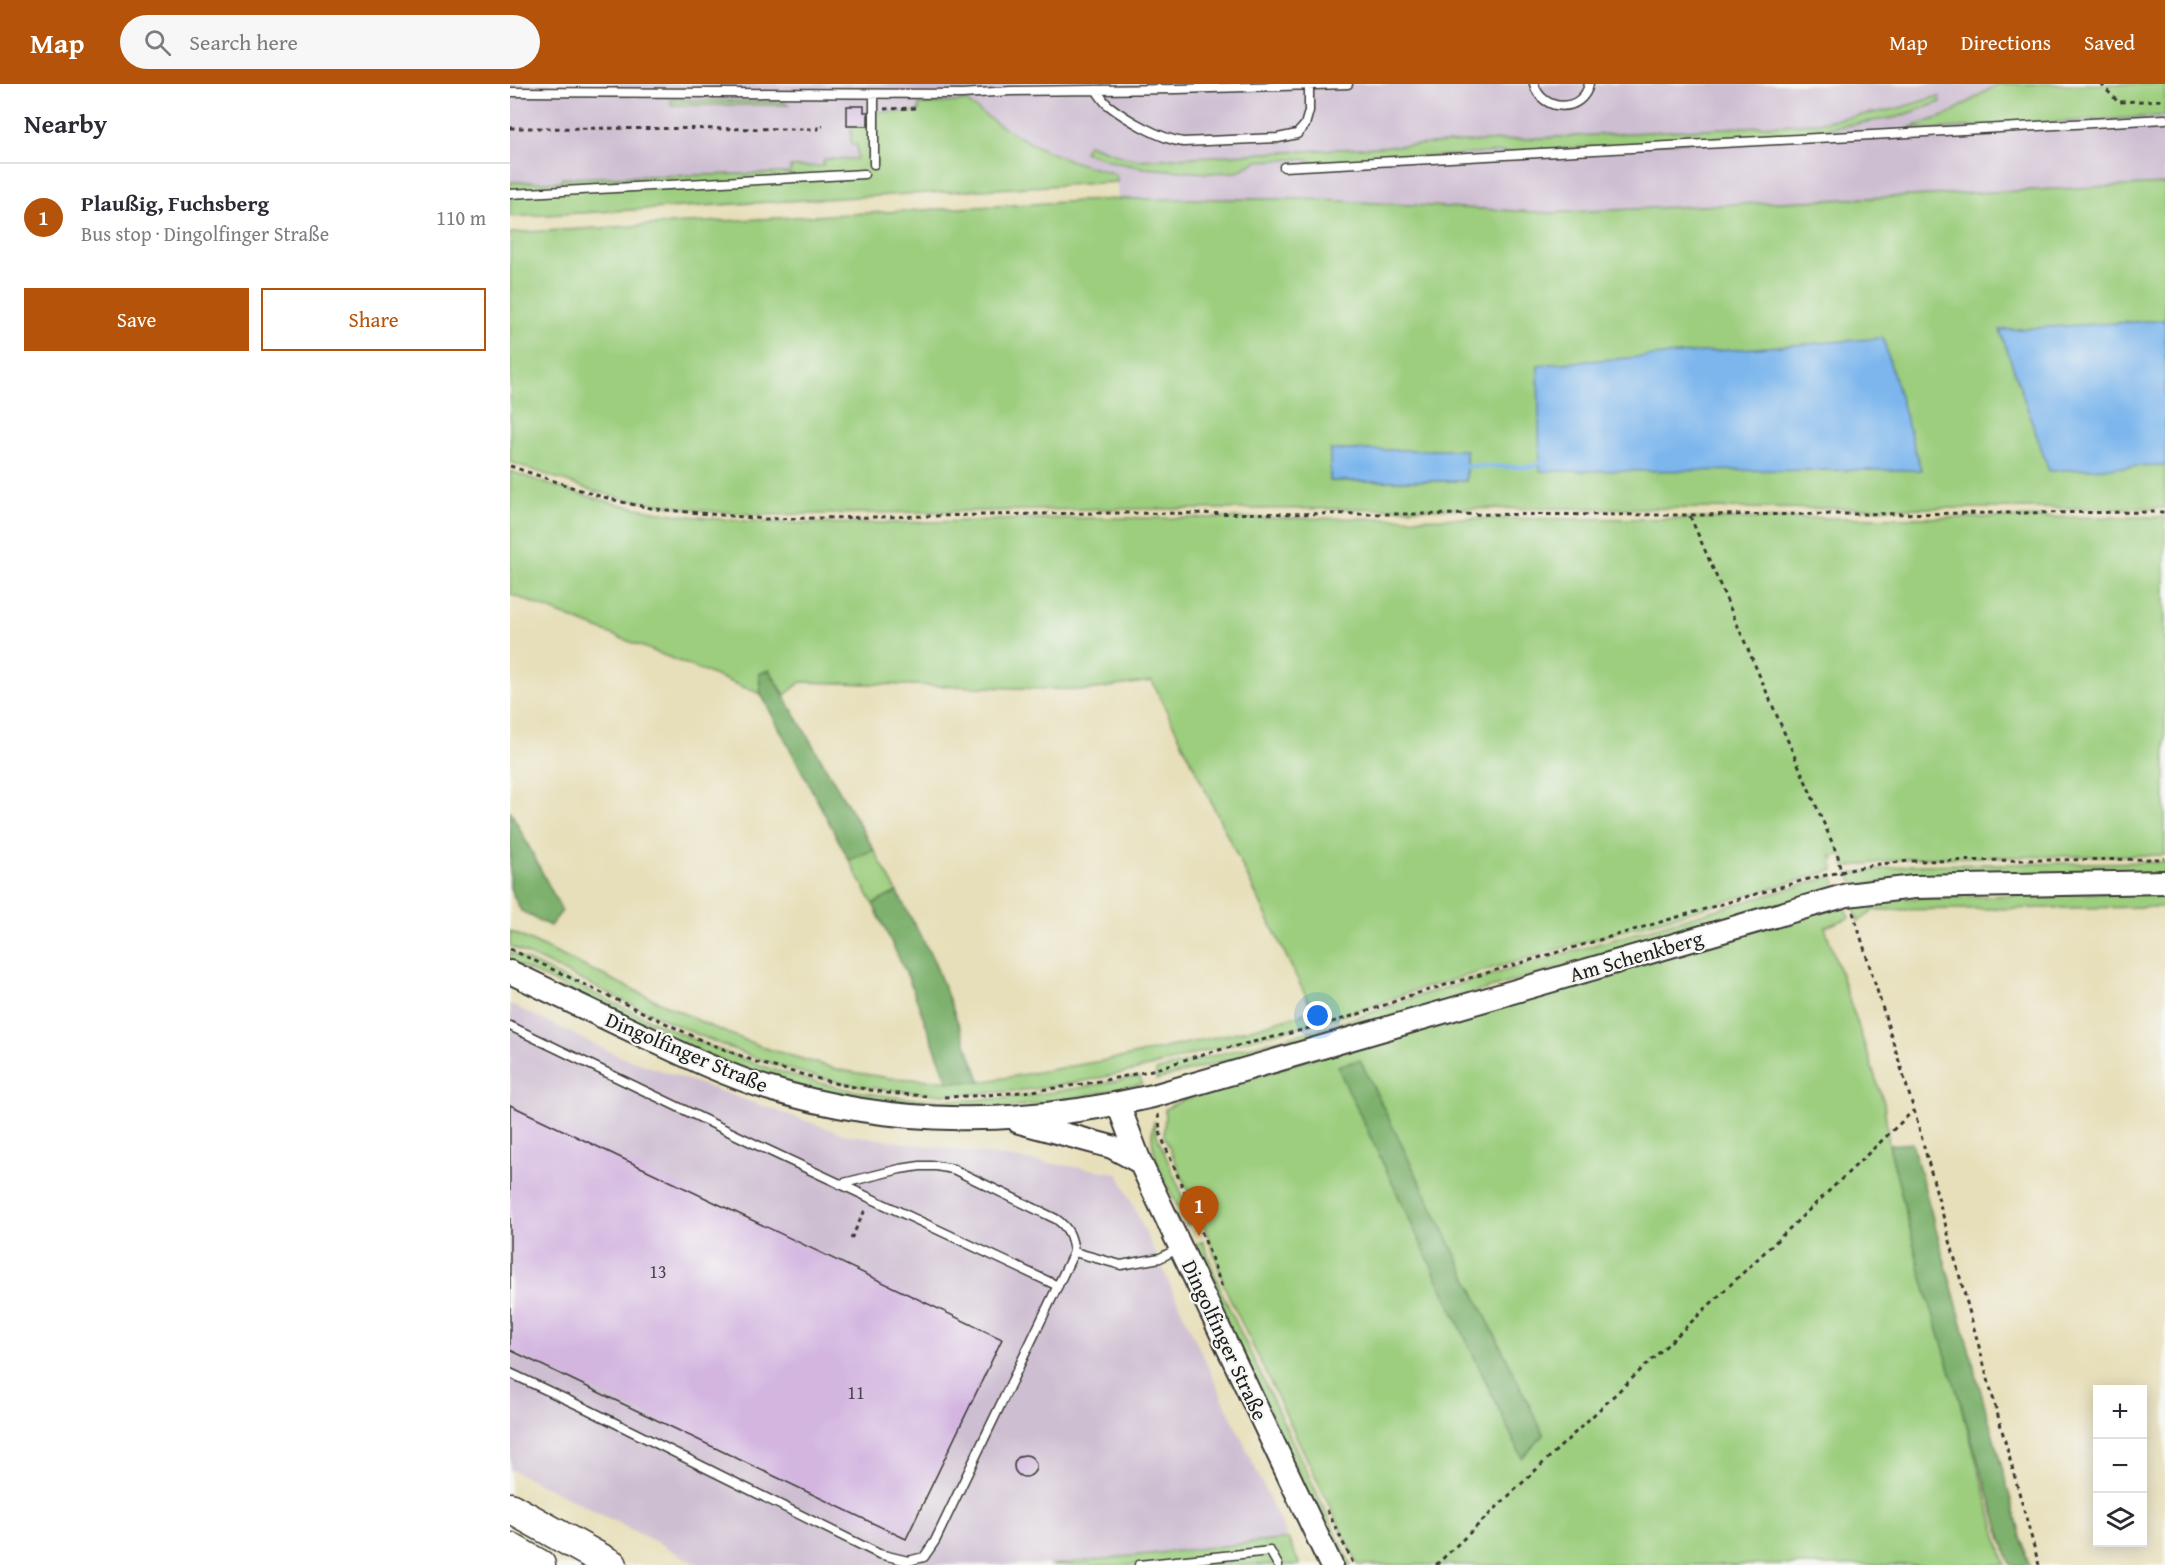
<!DOCTYPE html>
<meta charset="utf-8">
<style>
body{margin:0;font-family:"Gentium Book Plus",serif;background:#f7f7f7;color:#2b2b33}
.controls{position:absolute;right:18px;bottom:18px;display:grid;overflow:hidden;border-radius:0px;box-shadow:0 3px 15px #0003}
.controls button{width:54px;height:54px;display:grid;place-items:center;padding:0;border:0;border-bottom:2px solid #e1e1e2;background:#fff;color:#2b2b33;font:30px sans-serif}
.you{position:absolute;left:808px;top:932px;width:21px;height:21px;margin:-15px;border:4px solid #fff;border-radius:50%;background:#1a73e8;box-shadow:0 0 0 9px #1a73e833}
.badge{display:grid;place-items:center;width:39px;height:39px;border-radius:50%;background:#b45309;color:#fff;font-size:20px;font-weight:700}
.pin{position:absolute;translate:-50% -50px;filter:drop-shadow(0 2px 3px #0008)}
.pin::after{content:'';position:absolute;top:32px;width:21px;height:18px;background:inherit;clip-path:polygon(0 0,100% 0,50% 100%)}
.list{margin:0;padding:0;list-style:none}
h2{display:flex;justify-content:space-between;align-items:center;height:78px;margin:0;padding:0 24px;font-size:26px}
h2 small{font-size:20px;font-weight:400;color:#7c7c81}
.list li{display:grid;grid-template-columns:39px 1fr auto;gap:18px;align-items:center;box-sizing:border-box;height:108px;padding:0 24px;border-top:2px solid #e1e1e2}
.list b{display:block;font-size:22px;white-space:nowrap}
.list p{margin:0;font-size:20px;white-space:nowrap;color:#7c7c81}
.list em{font-size:20px;font-style:normal;color:#7c7c81}
.actions{display:flex;gap:12px;padding:18px 24px}
.actions a{flex:1;padding:14px 0;border:2px solid #b45309;border-radius:0px;text-align:center;font-size:21px;color:#b45309}
.actions .main{background:#b45309;color:#fff}
.icon{flex:none;width:33px;height:33px;fill:none;stroke:currentColor;stroke-width:2;stroke-linecap:round;stroke-linejoin:round}
.map{position:relative;flex:none;width:1655px;height:1481px;overflow:hidden}
header{display:flex;align-items:center;gap:36px;box-sizing:border-box;height:84px;padding:0 30px;background:#b45309;color:#fff}
header strong{font-size:28px}
nav{display:flex;gap:33px;margin-inline-start:auto;font-size:21px}
.search{width:420px;height:54px;background:#f7f7f7;display:flex;align-items:center;gap:15px;box-sizing:border-box;padding:0 21px;border-radius:33px;color:#7c7c81;font-size:22px}
main{display:flex}
aside{flex:1;background:#fff}
.map>svg:first-child{display:block}
.industrial{fill:#cebed1}
.green{fill:#9cce7e;stroke:#5c754d;stroke-width:1.5;fill-rule:evenodd}
.forest{fill:#7db16d;stroke:#4c6644;stroke-width:1.5}
.water{fill:#7bb6ed;stroke:#4c6984;stroke-width:1.5}
.lines{fill:none;stroke-linecap:round;stroke-linejoin:round}
.stream{stroke:#7bb6ed;stroke-width:4.5}
.building{fill:#d3b5e0}
.lane-casing{stroke:#3a3934;stroke-width:11}
.secondary-casing{stroke:#3a3934;stroke-width:26}
.highway-casing{stroke:#3a3934;stroke-width:33}
.path{stroke:#3a3934;stroke-width:3;stroke-dasharray:4.5 4.5;stroke-linecap:butt}
.lane{stroke:#fff;stroke-width:8}
.secondary{stroke:#fff;stroke-width:22}
.highway{stroke:#fff;stroke-width:30}
.labels{text-anchor:middle;dominant-baseline:central;stroke-width:4.5;stroke-linejoin:round;paint-order:stroke}
.number-label{font-size:18px;fill:#4a424d}
.street-label{font-size:21px;fill:#1c1c1c;stroke:#f6f6f2}
</style>
<header>
<strong>Map</strong>
<div class="search"><svg class="icon" aria-label="search" viewBox="0 0 24 24"><circle cx="10" cy="10" r="6"/><path d="M15 15l6 6"/></svg>Search here</div>
<nav><a>Map</a><a>Directions</a><a>Saved</a></nav>
</header>
<main>
<aside>
<h2>Nearby<small></small></h2>
<ul class="list">
<li><span class="badge">1</span><div><b>Plaußig, Fuchsberg</b><p>Bus stop · Dingolfinger Straße</p></div><em>110 m</em></li>
</ul>
<div class="actions"><a class="main">Save</a><a>Share</a></div>
</aside>
<div class="map">
<svg width="1655" height="1481" viewBox="0 0 1655 1481">
<rect width="100%" height="100%" fill="#f6f6f2"/>
<filter id="ink" filterUnits="userSpaceOnUse"><feTurbulence type="fractalNoise" baseFrequency=".0167" numOctaves="2"/><feDisplacementMap in="SourceGraphic" scale="12" xChannelSelector="R" yChannelSelector="G"/><feConvolveMatrix kernelMatrix="1 2 1 2 8 2 1 2 1" color-interpolation-filters="sRGB"/></filter>
<filter id="wash" filterUnits="userSpaceOnUse"><feTurbulence type="fractalNoise" baseFrequency=".008" numOctaves="4" result="noise"/><feDisplacementMap in="SourceGraphic" scale="24" xChannelSelector="R" yChannelSelector="G"/><feGaussianBlur stdDeviation="1.35" result="paint"/><feColorMatrix in="noise" values="0 0 0 0 0 0 0 0 0 0 0 0 0 0 0 0 0 1.4 0 .05"/><feComposite in="paint" operator="in"/></filter>
<g filter="url(#wash)">
<rect width="100%" height="100%" fill="#e7dfb9"/>
<path class="industrial" d="M0 0H1655V100L1040 129 794 115H608L606 90 0 114Z
M0 920 109 972 334 1050 608 1089 778 1455 529 1481H188L152 1461 0 1385Z"/>
<path class="green" d="M1488 0H1655V32L1426 45 1399 44 1437 31Z
M1429 12 1431 18 1388 33 1270 52 807 79 793 75 747 77 727 88 696 89 634 84 604 78 574 68 578 60 611 72 629 76 1304 39 1386 25Z
M161 16 273 18 280 21H161Z
M456 17C503 54 548 76 606 90L607 98 0 133V98H51L52 94 280 89V83L313 82 314 75H347V61H341V42H359V28H409V21Z
M1655 100V424L584 425 254 431 196 427 116 415 83 407 0 378V149L608 115H794L1040 129ZM956 367V397H820Z
M0 387C47 404 95 419 144 427 294 451 452 433 603 434 954 436 1304 434 1655 433V771L1401 774 1335 783 1333 771 1321 772 1324 774 1322 779 1324 786 897 909C834 936 764 948 698 966 679 971 662 977 643 982 590 995 536 1006 481 1009 404 1014 321 1002 249 975 163 944 82 900 0 862V847L200 942 255 964 330 986 379 994 471 998 614 973 737 946 803 927 642 597 578 606 291 598 275 611 259 586 249 590 251 610 0 510Z
M364 766 387 808 363 820 339 776Z
M1655 778V790L1345 801 1338 790 1400 781Z
M1323 792 1326 800 1323 806 789 959 758 965 646 996V987C729 962 820 948 900 914Z
M1655 807V823L1365 826 1348 838 1344 823 1348 819 1365 815Z
M1328 822 1335 825 1339 834 1315 843 1374 1019 1379 1061 1495 1481H848L715 1204 698 1152 654 1052 655 1025 672 1016 822 968Z
M0 868C137 934 272 1011 427 1016 494 1018 561 1006 626 993L630 994 632 1000C574 1012 516 1025 457 1025 381 1026 297 1009 226 982 149 953 75 913 0 877Z
M644 1038 648 1054 684 1138 677 1141C664 1114 634 1067 644 1038Z
M693 1157 711 1207 841 1481H832L703 1209 685 1161Z
M778 1455 790 1481H539Z"/>
<path class="forest" d="M259 586 364 766 339 776 251 610 249 590Z
M0 726 52 827 40 842 11 827 0 804Z
M387 808 424 877 471 998H438L398 893 363 820Z
M850 976 1034 1351 1012 1374 827 982Z
M1402 1059 1519 1481H1500L1412 1194 1379 1061Z"/>
<path class="water" d="M1655 236V381L1539 387 1490 246Z
M1373 254 1411 386 1030 387 1028 281Z
M820 366H956V397H820Z"/>
<g class="lines">
<path class="stream" d="M956 382 1022 383 1033 377"/>
</g>
<g id="blocks">
<path class="building" d="M337 22H354V28H358V42H337Z
M0 1021 492 1255 396 1455 0 1266Z
M504 1382a11 11 0 1 1 22 0a11 11 0 1 1-22 0Z"/>
</g>
</g>
<g filter="url(#ink)">
<use href="#blocks" fill-opacity="0" stroke="#3a3934" stroke-width="1.5"/>
<g class="lines">
<g class="lane-casing">
<path id="lane" d="M1024 0C1032 29 1073 29 1079 0
M586 6C590 11 593 17 598 21 616 35 650 55 673 58L768 54 787 50 795 41 799 27V2
M0 8 452 10 501 7 667 5 838 0
M364 10V80
M774 83 1655 35
M0 110 354 90
M0 942 247 1061 548 1202
M564 1168 611 1181 650 1174 671 1163
M0 1289 79 1326 369 1470 398 1477 414 1473 425 1457 564 1168C562 1153 559 1144 546 1135L443 1085 426 1082H410L390 1085 330 1100
M629 1481 760 1467 768 1481"/>
</g>
<g class="secondary-casing">
<path id="secondary" d="M0 888C46 910 93 933 140 955 178 973 216 991 257 1004 386 1044 512 1042 643 1012L1337 811 1404 803 1655 798
M608 1020 630 1078 821 1481
M509 1038 602 1063 630 1078"/>
</g>
<g class="highway-casing">
<path id="highway" d="M0 1424 102 1481
M0 1464 30 1481"/>
</g>
<path class="path" d="M1591 0 1608 18 1655 16
M374 25 405 24
M0 44 308 45V42H313
M0 382 82 410 116 419 146 425 255 435 585 429 1179 431 1655 428
M1180 432 1328 772 1331 790
M1343 828 1404 1026 1529 1481
M0 865 193 957 249 979 328 1000 377 1009 416 1012
M434 1013C502 1011 568 1003 634 988 659 982 683 972 709 966 772 951 838 937 898 912L1294 796 1362 781 1399 777 1655 775
M648 1030 651 1052 694 1154 713 1206
M341 1155 356 1124
M817 1426 844 1481
M926 1481 1404 1026"/>
<use href="#lane" class="lane"/>
<use href="#secondary" class="secondary"/>
<use href="#highway" class="highway"/>
</g>
</g>
<g class="labels">
<g class="number-label">
<text x="148" y="1187">13</text>
<text x="346" y="1308">11</text>
</g>
<g class="street-label">
<text transform="translate(1126 872) rotate(-16)">Am Schenkberg</text>
<text transform="translate(177 968) rotate(23)">Dingolfinger Straße</text>
<text transform="translate(715 1256) rotate(65)">Dingolfinger Straße</text>
</g>
</g>
</svg>
<div class="controls">
<button>+</button>
<button>−</button>
<button><svg class="icon" aria-label="layers" viewBox="0 0 24 24"><path d="M12 4l9 5-9 5-9-5zM3 14l9 5 9-5"/></svg></button>
</div>
<div class="you"></div>
<div class="pin badge" style="left:689px;top:1152px">1</div>
</div>
</main>
